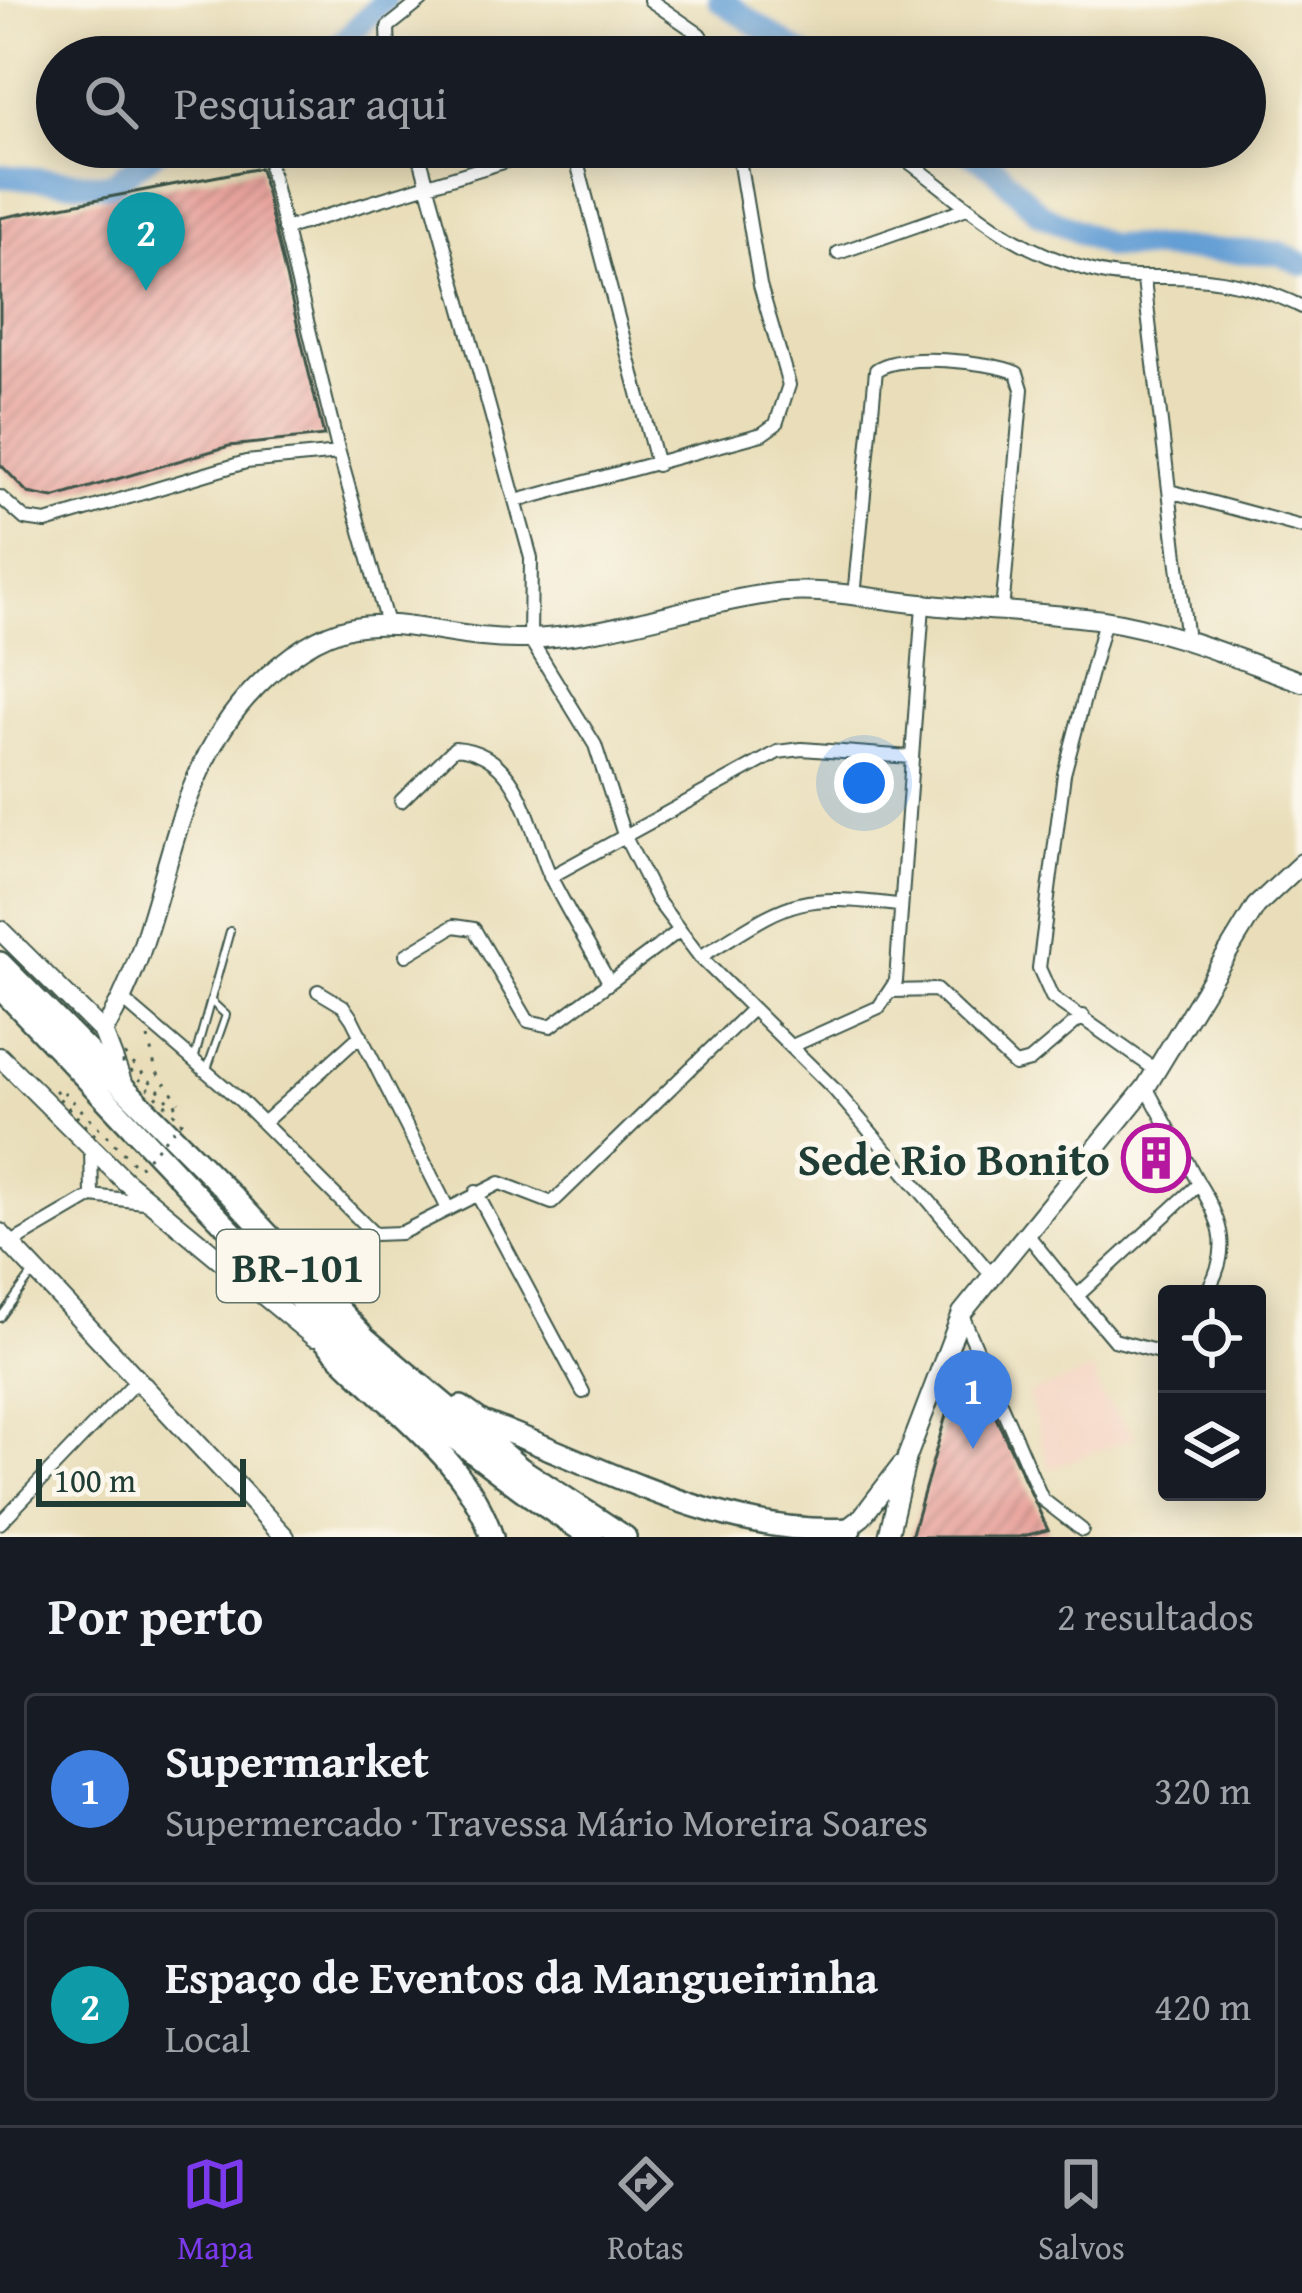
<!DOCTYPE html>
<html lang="pt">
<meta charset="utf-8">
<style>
body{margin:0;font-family:"Gentium Book Plus",serif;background:#20242c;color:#f1f3f6}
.controls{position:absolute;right:36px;bottom:36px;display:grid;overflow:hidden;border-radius:12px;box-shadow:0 6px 30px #0003}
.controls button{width:108px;height:108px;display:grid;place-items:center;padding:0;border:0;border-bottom:3px solid #363941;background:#171b24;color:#f1f3f6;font:60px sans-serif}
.scale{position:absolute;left:36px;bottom:30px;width:210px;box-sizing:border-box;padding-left:12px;border:6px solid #1f3d34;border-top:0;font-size:33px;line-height:42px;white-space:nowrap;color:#1f3d34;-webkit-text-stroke:9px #fbf7ec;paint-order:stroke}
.you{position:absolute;left:864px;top:783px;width:42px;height:42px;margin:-30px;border:9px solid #fff;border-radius:50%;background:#1a73e8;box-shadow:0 0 0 18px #1a73e833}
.badge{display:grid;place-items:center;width:78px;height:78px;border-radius:50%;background:#7c3aed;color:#fff;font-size:39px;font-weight:700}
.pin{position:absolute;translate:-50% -99px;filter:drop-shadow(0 3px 6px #0008)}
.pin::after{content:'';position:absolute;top:63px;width:42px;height:36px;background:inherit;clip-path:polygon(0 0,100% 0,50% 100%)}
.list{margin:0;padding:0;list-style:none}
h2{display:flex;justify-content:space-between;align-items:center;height:156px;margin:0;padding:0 48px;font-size:51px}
h2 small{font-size:39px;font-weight:400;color:#9ea1a6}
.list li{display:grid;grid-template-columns:78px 1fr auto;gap:36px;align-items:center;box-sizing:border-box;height:192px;margin:0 24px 24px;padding:0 24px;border:3px solid #363941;border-radius:12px}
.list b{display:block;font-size:45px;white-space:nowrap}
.list p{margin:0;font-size:39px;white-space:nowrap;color:#9ea1a6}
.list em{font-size:39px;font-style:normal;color:#9ea1a6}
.icon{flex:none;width:66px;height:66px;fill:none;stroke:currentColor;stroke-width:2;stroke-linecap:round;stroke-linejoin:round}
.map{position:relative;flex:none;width:1302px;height:1537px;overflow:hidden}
.search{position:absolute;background:#171b24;box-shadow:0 6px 30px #0003;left:36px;right:36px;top:36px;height:132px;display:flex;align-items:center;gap:30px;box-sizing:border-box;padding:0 42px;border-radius:66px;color:#9ea1a6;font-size:45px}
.sheet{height:588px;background:#171b24}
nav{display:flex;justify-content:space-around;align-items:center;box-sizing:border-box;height:168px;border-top:3px solid #363941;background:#171b24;font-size:33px;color:#9ea1a6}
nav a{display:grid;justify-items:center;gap:6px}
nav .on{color:#7c3aed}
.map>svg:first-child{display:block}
.built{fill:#f4d3c1}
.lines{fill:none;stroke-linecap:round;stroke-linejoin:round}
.river{stroke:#649ed4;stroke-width:24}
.building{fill:url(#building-hatch)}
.lane-casing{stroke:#3d5548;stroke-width:10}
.street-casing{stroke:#3d5548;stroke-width:16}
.secondary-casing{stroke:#3d5548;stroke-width:22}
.highway-casing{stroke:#3d5548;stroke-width:26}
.path{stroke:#3d5548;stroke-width:3;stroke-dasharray:3 9;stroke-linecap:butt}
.lane{stroke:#fff;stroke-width:6}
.street{stroke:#fff;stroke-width:12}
.secondary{stroke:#fff;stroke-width:18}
.highway{stroke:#fff;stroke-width:21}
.path-bridge{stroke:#3d5548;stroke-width:3;stroke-dasharray:3 9;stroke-linecap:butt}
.labels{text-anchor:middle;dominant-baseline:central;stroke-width:10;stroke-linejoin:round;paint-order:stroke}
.shield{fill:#fbf7ec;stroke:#61756b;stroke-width:3}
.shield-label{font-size:42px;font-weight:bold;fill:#1f3d34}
.poi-label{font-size:45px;font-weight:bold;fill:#1f3d34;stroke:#fbf7ec;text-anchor:end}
</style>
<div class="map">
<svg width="1302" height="1537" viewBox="0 0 1302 1537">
<defs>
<pattern id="building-hatch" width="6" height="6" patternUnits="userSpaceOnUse" patternTransform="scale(3)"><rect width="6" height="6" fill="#e79f98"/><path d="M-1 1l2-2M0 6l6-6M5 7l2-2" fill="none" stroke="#bb837d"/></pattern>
</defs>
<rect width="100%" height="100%" fill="#fbf7ec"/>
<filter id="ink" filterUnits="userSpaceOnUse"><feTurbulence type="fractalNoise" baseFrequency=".00833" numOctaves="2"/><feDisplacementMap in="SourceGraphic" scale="24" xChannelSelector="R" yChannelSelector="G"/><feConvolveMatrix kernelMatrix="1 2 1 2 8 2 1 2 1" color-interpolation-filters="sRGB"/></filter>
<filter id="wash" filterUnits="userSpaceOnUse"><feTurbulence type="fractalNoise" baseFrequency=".004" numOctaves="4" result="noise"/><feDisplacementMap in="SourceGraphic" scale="48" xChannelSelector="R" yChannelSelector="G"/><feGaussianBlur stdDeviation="2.7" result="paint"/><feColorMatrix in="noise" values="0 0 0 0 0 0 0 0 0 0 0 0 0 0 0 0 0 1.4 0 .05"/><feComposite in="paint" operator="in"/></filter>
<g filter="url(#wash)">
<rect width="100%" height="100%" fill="#e9deb9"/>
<path class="built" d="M1093 1370 1102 1396 1136 1437 1049 1469 1028 1394Z"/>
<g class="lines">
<path class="river" d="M720 0 805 57
M327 57 385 0
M961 147 993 167 1039 213 1108 246 1280 253 1302 264
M0 176 110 185 162 147"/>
</g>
<g id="blocks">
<path class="building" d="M260 168 324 436 229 446 53 498 28 493 0 464V218Z
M1148 1133 1167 1146 1177 1165 1164 1183 1130 1159Z
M955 1384 987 1398 1048 1530 1019 1537H911Z"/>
</g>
</g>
<g filter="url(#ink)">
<use href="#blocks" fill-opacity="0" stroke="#3d5548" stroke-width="3"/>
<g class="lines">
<g class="lane-casing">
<path id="lane" d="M194 1060 230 931
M206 1072 226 1015 213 1003
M0 1318 33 1273"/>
</g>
<g class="street-casing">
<path id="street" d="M650 0 699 34 717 57
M389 57 388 27 422 0
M417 147 531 558 530 639 595 745 624 835 657 900 700 957 834 1089 991 1274
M573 147 657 465
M888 147C964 199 998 246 1093 271 1128 281 1160 275 1195 278 1231 280 1270 291 1302 307
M270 168 339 453
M284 229 552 147
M838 253 964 209
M1144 280 1187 641
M1173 492 1302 527
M0 497 25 519 46 522 246 462 339 453 386 620
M516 501 762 434 776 424 789 385 760 285 737 147
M854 597 876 370C900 352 990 361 1017 373L1022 389 1002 612
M1105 620 1064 774 1039 968 1052 997 1156 1070
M401 801 455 748C525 753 529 835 553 882 570 915 590 948 608 980
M550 877 778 752 802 749 910 757
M406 955 454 926 474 929 528 1021 551 1026 679 931
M700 957C789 903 791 892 897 905
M318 991 343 1006 352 1019 447 1207
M892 991 936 990 1015 1065 1030 1061 1083 1016
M123 1000 241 1101 374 1234 401 1233 500 1183 552 1203 751 1010
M792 1046 879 1007 896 981 923 605
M263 1123 361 1035
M91 1149 92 1196
M1199 1184C1223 1223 1232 1253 1205 1294
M476 1192 583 1392
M1027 1234 1077 1296 1199 1184 1146 1087
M10 1244 92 1196 152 1203
M1077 1296 1114 1340 1167 1354
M962 1315 1042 1499 1082 1530
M1167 1357V1381
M0 1523 137 1380"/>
</g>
<g class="secondary-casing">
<path id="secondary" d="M0 930 103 1032 124 1087
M103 1032C171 925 162 782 256 687 360 582 411 642 527 639 607 637 688 605 768 594 817 586 872 599 922 604 982 611 1043 612 1103 620 1171 630 1237 659 1302 682
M0 1057 125 1181 314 1337
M0 1233 285 1537
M840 1534 862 1517 901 1466
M888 1537 907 1457 962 1313 1146 1087 1256 906 1302 863"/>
</g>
<g class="highway-casing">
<path id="highway" d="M0 963 231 1195 365 1338 520 1468 625 1537
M0 988C186 1180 365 1394 592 1537
M301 1311C357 1390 462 1443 492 1537
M461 1407 482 1422C601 1465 721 1537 850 1529"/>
</g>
<path class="path" d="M148 1038 156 1071 179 1102"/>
<use href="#lane" class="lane"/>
<use href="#street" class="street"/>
<use href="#secondary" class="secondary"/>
<use href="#highway" class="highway"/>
<path class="path-bridge" d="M95 1135 54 1093 60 1088 138 1168 182 1121 120 1060 125 1055 174 1106 179 1102"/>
</g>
</g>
<defs>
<g id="building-ring" transform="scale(3.45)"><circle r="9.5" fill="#fbf7ec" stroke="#b5179e" stroke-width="1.5"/><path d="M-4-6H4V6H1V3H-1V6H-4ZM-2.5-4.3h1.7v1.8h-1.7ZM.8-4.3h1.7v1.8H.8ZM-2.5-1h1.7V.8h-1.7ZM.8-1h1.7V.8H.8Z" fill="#b5179e"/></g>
</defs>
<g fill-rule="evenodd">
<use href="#building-ring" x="1156" y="1158"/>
</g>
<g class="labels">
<rect class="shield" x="217" y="1230" width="162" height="72" rx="9"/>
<g class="shield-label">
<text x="298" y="1266">BR-101</text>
</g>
<g class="poi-label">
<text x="1110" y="1158">Sede Rio Bonito</text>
</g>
</g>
</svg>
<div class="controls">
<button><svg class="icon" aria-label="locate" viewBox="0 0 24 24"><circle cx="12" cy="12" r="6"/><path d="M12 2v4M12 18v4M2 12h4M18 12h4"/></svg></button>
<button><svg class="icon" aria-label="layers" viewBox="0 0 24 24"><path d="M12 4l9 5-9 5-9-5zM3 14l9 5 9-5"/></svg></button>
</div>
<div class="scale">100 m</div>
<div class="you"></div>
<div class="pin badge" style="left:973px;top:1449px;background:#3f7fe0">1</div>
<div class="pin badge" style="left:146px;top:291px;background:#0f9aa8">2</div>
<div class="search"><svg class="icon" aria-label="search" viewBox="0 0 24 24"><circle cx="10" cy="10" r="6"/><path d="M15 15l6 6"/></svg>Pesquisar aqui</div>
</div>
<section class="sheet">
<h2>Por perto<small>2 resultados</small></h2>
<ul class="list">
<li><span class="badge" style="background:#3f7fe0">1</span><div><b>Supermarket</b><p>Supermercado · Travessa Mário Moreira Soares</p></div><em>320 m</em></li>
<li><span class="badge" style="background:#0f9aa8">2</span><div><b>Espaço de Eventos da Mangueirinha</b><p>Local</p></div><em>420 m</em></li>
</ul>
</section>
<nav>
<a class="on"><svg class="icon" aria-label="map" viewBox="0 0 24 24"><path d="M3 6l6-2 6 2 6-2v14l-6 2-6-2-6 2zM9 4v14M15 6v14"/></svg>Mapa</a>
<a><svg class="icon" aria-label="directions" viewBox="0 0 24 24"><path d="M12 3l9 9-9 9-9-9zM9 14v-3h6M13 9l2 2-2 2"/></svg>Rotas</a>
<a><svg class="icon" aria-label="saved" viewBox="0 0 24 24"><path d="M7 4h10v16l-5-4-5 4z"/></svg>Salvos</a>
</nav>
